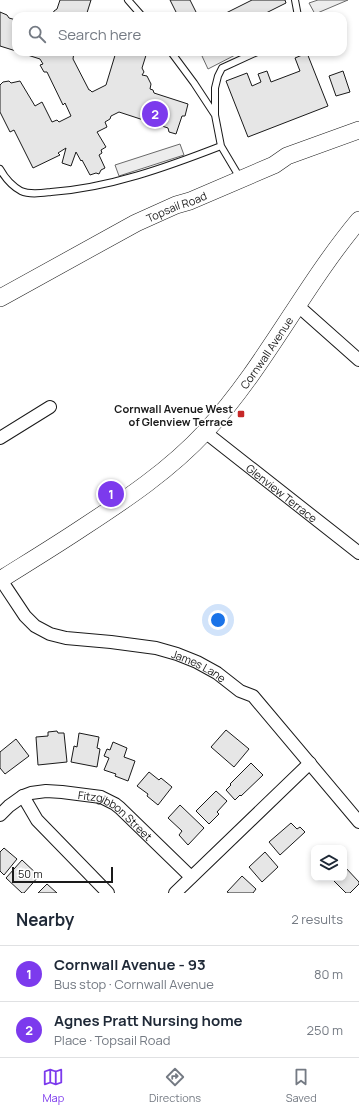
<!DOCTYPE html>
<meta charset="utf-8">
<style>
body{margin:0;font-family:Manrope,sans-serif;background:#f2f2f3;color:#1f2937}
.controls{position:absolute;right:12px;bottom:12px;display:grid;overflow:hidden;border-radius:8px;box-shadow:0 2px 6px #0003}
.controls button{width:36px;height:36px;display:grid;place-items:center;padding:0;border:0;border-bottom:1px solid #e0e1e3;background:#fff;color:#1f2937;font:20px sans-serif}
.scale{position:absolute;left:12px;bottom:10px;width:101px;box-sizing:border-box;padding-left:4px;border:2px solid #1a1a1a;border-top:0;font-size:11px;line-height:14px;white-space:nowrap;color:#1a1a1a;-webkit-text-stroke:3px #fff;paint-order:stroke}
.you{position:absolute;left:218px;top:620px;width:14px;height:14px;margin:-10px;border:3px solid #fff;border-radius:50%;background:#1a73e8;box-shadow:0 0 0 6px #1a73e833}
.badge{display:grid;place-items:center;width:26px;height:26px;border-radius:50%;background:#7c3aed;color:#fff;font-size:13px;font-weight:700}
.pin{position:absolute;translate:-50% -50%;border:2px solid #fff;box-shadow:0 1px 4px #0006}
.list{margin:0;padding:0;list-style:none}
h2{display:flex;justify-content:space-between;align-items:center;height:52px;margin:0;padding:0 16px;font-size:17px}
h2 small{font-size:13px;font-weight:400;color:#747a83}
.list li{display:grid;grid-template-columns:26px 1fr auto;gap:12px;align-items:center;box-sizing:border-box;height:56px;padding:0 16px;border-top:1px solid #e0e1e3}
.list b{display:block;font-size:15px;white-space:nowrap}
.list p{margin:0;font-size:13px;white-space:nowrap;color:#747a83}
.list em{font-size:13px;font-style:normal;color:#747a83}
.icon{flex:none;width:22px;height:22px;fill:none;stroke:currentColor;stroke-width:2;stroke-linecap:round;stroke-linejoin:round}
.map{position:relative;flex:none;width:359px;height:893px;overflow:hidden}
.search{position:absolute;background:#fff;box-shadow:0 2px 6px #0003;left:12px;right:12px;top:12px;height:44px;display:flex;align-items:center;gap:10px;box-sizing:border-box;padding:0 14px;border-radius:12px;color:#747a83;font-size:15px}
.sheet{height:164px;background:#fff}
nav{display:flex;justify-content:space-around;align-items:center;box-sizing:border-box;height:56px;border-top:1px solid #e0e1e3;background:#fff;font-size:11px;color:#747a83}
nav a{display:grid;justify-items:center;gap:2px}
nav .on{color:#7c3aed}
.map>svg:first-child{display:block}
.parking{fill:#ededed;stroke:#6a6a6a}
.building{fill:#e6e6e6;stroke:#1a1a1a}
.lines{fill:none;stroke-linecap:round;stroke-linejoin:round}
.lane-casing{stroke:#1a1a1a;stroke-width:8}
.street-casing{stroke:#1a1a1a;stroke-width:14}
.secondary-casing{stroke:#1a1a1a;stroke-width:18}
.lane{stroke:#fff;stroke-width:6}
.street{stroke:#fff;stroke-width:12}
.secondary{stroke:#fff;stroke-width:17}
.poi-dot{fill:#c62828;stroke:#fff;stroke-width:1.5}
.labels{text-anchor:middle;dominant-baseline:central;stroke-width:3;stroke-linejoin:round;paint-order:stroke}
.street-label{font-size:11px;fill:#1a1a1a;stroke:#fff}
.poi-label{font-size:11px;font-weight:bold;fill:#1a1a1a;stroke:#fff;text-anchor:end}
</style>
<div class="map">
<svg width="359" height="893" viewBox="0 0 359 893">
<rect width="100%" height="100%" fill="#fff"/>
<path class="parking" d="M318 0H348L315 14 309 3Z
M210 52H241L208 69 202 56Z
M180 144 184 155 119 176 115 165Z"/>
<path class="building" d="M60 0H91L86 16H52L54 11 57 9Z
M170 0H190L198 16H178Z
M252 0H285L286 3 260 16H220Z
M0 12 7 15 9 18 16 20V51L0 46Z
M18 52H74L73 59 89 90H90L92 92 106 85 116 52H147L142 68 144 72 142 75 147 76 151 84 150 89 153 90 154 93 188 104 185 116H182L176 134 169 132 168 128 119 112 111 116 110 119 105 122 107 127 97 132 106 147 101 150 102 153 99 155 105 168 101 170 99 174 96 173 90 175 82 160 81 161 76 152 71 166 62 163 66 148 58 153 60 155 33 168 14 130 10 132 0 112V85L3 82 9 81 11 83 20 81 35 106 42 102 52 122 57 120 59 122 71 116 65 103 63 105 47 72H44L40 65 43 64 40 59Z
M307 53 328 106 248 137 226 81 247 73 252 86 261 82 258 74 267 71 271 82 300 71 295 58Z
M343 71 350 92 336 96 329 76Z
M226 730 249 749 234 767 211 747Z
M57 731 58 733H64L67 762 38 765 36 737 48 736V732Z
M79 733 99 737 97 748 100 749 97 767 71 762 74 746 77 747Z
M16 739 29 756 5 774 0 768V752Z
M113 742 127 748 124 757 135 761 128 781 115 776 116 774 104 770 109 758 104 756 107 749 110 750Z
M251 763 263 775 241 796 240 795 235 800 226 790 231 785 230 784Z
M149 772 159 780 161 778 172 787 158 805 147 796 148 794 137 786Z
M216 791 227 801 217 812 219 814 209 824 196 811Z
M180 805 204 828 188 845 179 835 182 831 168 818Z
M291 823 297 829 300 827 305 832 280 855 269 842Z
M4 848 17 859 4 875 0 871V852Z
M265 852 278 867 262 882 249 867Z
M22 860 39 876 24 893H22L6 878Z
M345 867 359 882V884L350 893H346L332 879 333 878H344V868Z
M242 876 256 889 253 893H229L227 892Z
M47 884 57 893H38Z"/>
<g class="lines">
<g class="lane-casing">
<path id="lane" d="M128 0 142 16
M295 0 298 16
M171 52 194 83 215 115 221 146 240 178
M215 115V88L218 76 222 68 257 52
M0 169C5 178 12 186 21 191 30 195 42 193 51 192 109 188 167 167 221 146"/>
</g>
<g class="street-casing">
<g id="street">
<path d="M297 305 359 360"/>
<path id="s1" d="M205 432 359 553"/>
<path d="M0 438 50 407"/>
<path id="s2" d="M1 580 25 616 35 626 50 634 66 638 111 642 156 648 177 654 197 662 217 673 240 691 253 696 359 822"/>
<path d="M23 796 37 820 108 893"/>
<path id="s3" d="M0 815 9 806 23 796 31 793 46 791 62 792 101 797 115 804 120 808 191 877"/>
<path d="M175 893 310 763"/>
</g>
</g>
<g class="secondary-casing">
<g id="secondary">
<path id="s4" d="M0 298 136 223 176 205 190 201 274 165 287 156 359 130"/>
<path id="s5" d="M0 580C27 563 55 546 82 528 125 500 170 470 206 431 265 367 303 287 359 220"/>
</g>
</g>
<use href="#lane" class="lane"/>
<use href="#street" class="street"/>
<use href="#secondary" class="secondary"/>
</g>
<rect class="poi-dot" x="237" y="410" width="8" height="8" rx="2"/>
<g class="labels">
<g class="street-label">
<text stroke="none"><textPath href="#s4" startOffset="199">Topsail Road</textPath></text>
<text stroke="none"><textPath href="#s5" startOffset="354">Cornwall Avenue</textPath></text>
<text stroke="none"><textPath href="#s1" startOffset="98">Glenview Terrace</textPath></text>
<text stroke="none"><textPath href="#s2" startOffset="228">James Lane</textPath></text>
<text stroke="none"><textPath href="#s3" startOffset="130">Fitzgibbon Street</textPath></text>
</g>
<g class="poi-label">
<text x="233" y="408">Cornwall Avenue West<tspan x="233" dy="13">of Glenview Terrace</tspan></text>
</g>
</g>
</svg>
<div class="controls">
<button><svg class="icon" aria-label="layers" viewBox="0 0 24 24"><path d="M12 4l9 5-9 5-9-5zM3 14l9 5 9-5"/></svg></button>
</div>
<div class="scale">50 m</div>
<div class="you"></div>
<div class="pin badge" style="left:111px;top:494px">1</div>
<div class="pin badge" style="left:155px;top:114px">2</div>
<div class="search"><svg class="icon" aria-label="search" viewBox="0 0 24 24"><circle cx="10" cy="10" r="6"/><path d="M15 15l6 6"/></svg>Search here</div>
</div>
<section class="sheet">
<h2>Nearby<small>2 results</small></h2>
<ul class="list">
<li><span class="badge">1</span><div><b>Cornwall Avenue - 93</b><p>Bus stop · Cornwall Avenue</p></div><em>80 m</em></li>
<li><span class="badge">2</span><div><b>Agnes Pratt Nursing home</b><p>Place · Topsail Road</p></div><em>250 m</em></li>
</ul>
</section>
<nav>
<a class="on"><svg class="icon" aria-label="map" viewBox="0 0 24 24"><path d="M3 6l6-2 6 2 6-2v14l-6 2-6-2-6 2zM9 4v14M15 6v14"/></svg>Map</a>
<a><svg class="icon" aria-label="directions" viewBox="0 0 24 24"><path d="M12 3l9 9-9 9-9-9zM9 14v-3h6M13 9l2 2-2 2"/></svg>Directions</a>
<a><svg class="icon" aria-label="saved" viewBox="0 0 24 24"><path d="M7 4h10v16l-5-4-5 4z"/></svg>Saved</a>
</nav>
